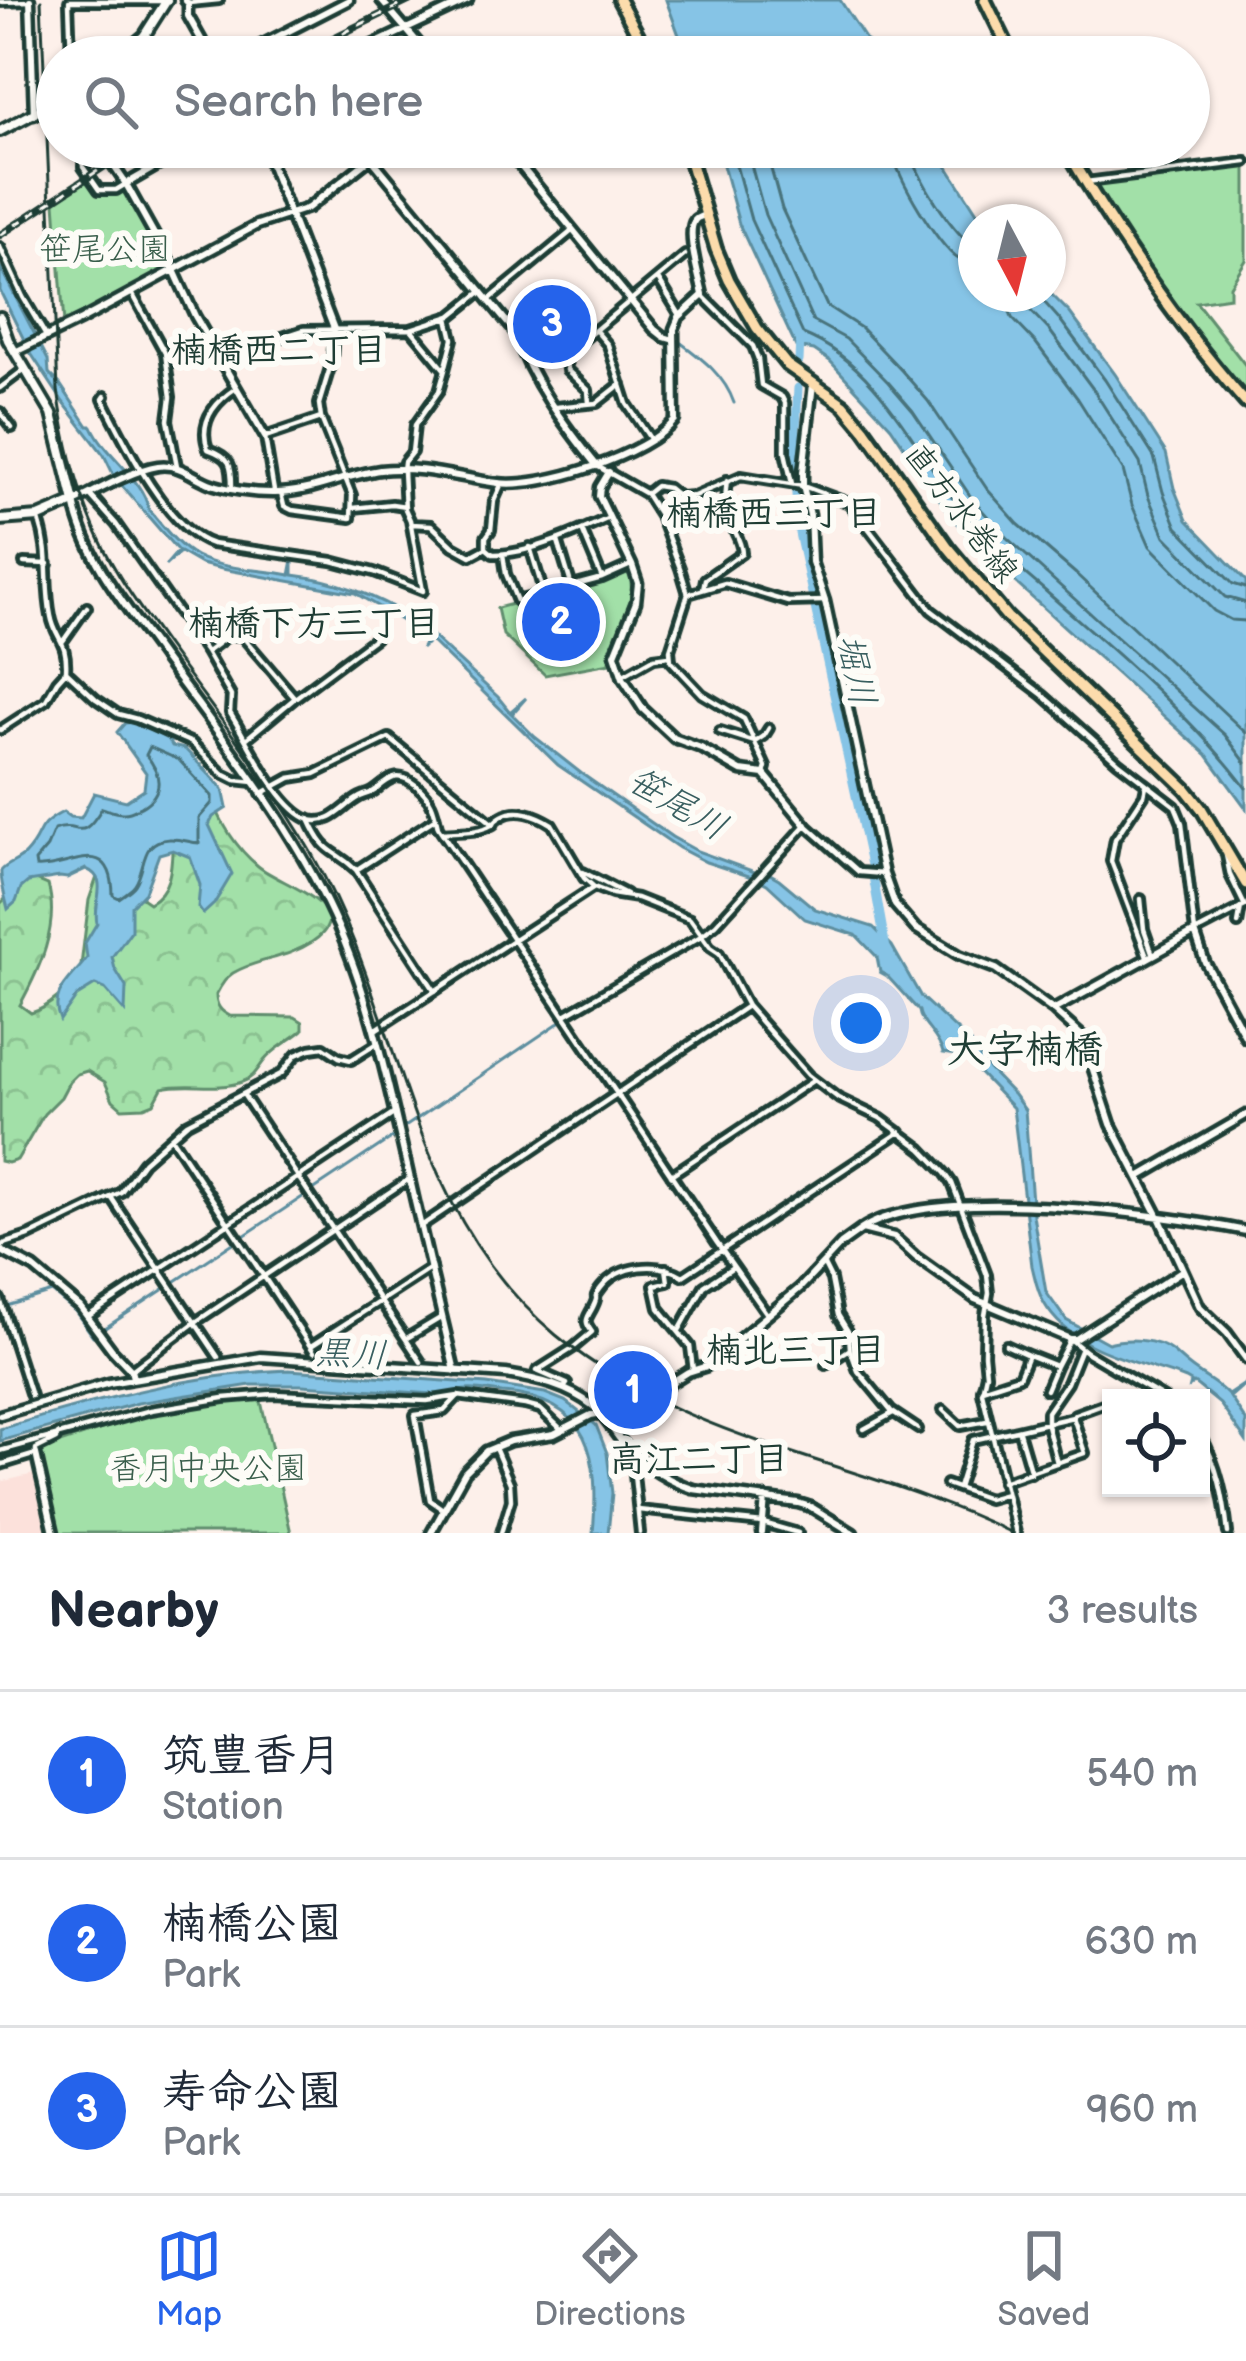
<!DOCTYPE html>
<meta charset="utf-8">
<style>
body{margin:0;font-family:"Balsamiq Sans","Klee One",sans-serif;background:#f2f2f3;color:#1f2937}
.controls{position:absolute;right:36px;bottom:36px;display:grid;overflow:hidden;border-radius:0px;box-shadow:0 3px 9px #0004}
.controls button{width:108px;height:108px;display:grid;place-items:center;padding:0;border:0;border-bottom:3px solid #e0e1e3;background:#fff;color:#1f2937;font:60px sans-serif}
.compass{position:absolute;left:958px;top:204px;width:108px;height:108px;border-radius:50%;background:#fff;box-shadow:0 3px 9px #0004;rotate:173deg}
.you{position:absolute;left:861px;top:1023px;width:42px;height:42px;margin:-30px;border:9px solid #fff;border-radius:50%;background:#1a73e8;box-shadow:0 0 0 18px #1a73e833}
.badge{display:grid;place-items:center;width:78px;height:78px;border-radius:50%;background:#2563eb;color:#fff;font-size:39px;font-weight:700}
.pin{position:absolute;translate:-50% -50%;border:6px solid #fff;box-shadow:0 3px 12px #0006}
.list{margin:0;padding:0;list-style:none}
h2{display:flex;justify-content:space-between;align-items:center;height:156px;margin:0;padding:0 48px;font-size:51px}
h2 small{font-size:39px;font-weight:400;color:#747a83}
.list li{display:grid;grid-template-columns:78px 1fr auto;gap:36px;align-items:center;box-sizing:border-box;height:168px;padding:0 48px;border-top:3px solid #e0e1e3}
.list b{display:block;font-size:45px;white-space:nowrap}
.list p{margin:0;font-size:39px;white-space:nowrap;color:#747a83}
.list em{font-size:39px;font-style:normal;color:#747a83}
.icon{flex:none;width:66px;height:66px;fill:none;stroke:currentColor;stroke-width:2;stroke-linecap:round;stroke-linejoin:round}
.map{position:relative;flex:none;width:1246px;height:1533px;overflow:hidden}
.search{position:absolute;background:#fff;box-shadow:0 3px 9px #0004;left:36px;right:36px;top:36px;height:132px;display:flex;align-items:center;gap:30px;box-sizing:border-box;padding:0 42px;border-radius:66px;color:#747a83;font-size:45px}
.sheet{height:660px;background:#fff}
nav{display:flex;justify-content:space-around;align-items:center;box-sizing:border-box;height:168px;border-top:3px solid #e0e1e3;background:#fff;font-size:33px;color:#747a83}
nav a{display:grid;justify-items:center;gap:6px}
nav .on{color:#2563eb}
.map>svg:first-child{display:block}
.built{fill:#fce1db}
.forest{fill:url(#forest-crowns);stroke:#608e6e;stroke-width:3}
.green{fill:#a2e0a8;stroke:#608e6e;stroke-width:3}
.water{fill:#86c4e6;stroke:#5d8e9f;stroke-width:3}
.lines{fill:none;stroke-linecap:round;stroke-linejoin:round}
.shore{stroke:#48737b;stroke-width:3}
.stream{stroke:#5d8e9f;stroke-width:3}
.river{stroke:#86c4e6;stroke-width:9}
.minor-casing{stroke:#1f3d34;stroke-width:14}
.tertiary-casing{stroke:#1f3d34;stroke-width:15}
.secondary-casing{stroke:#1f3d34;stroke-width:16}
.primary-casing{stroke:#1f3d34;stroke-width:18}
.minor{stroke:#fdfcf7;stroke-width:4.5}
.tertiary{stroke:#fdfcf7;stroke-width:6}
.secondary{stroke:#fdfcf7;stroke-width:8}
.primary{stroke:#fcdcac;stroke-width:9}
.tram{stroke:#1f3d34;stroke-width:3}
.rail-casing{stroke:#1f3d34;stroke-width:8}
.rail{stroke:#fdfcf7;stroke-width:3;stroke-dasharray:9;stroke-linecap:butt}
.labels{text-anchor:middle;dominant-baseline:central;stroke-width:12;stroke-linejoin:round;paint-order:stroke}
.park-label{font-size:33px;fill:#395e4b;stroke:#fdfcf7}
.street-label{font-size:33px;fill:#1f3d34;stroke:#fdfcf7}
.neighbourhood-label{font-size:36px;font-weight:bold;fill:#1f3d34;stroke:#fdfcf7}
.water-label{font-size:36px;font-style:italic;fill:#395f60;stroke:#fdfcf7}
.quarter-label{font-size:39px;font-weight:bold;fill:#1f3d34;stroke:#fdfcf7}
</style>
<div class="map">
<svg width="1246" height="1533" viewBox="0 0 1246 1533">
<defs>
<pattern id="forest-crowns" width="20" height="18" patternUnits="userSpaceOnUse" patternTransform="scale(3)"><rect width="20" height="18" fill="#a2e0a8"/><path d="M2 6a3 3 0 1 1 6 0M12 15a3 3 0 1 1 6 0" fill="none" stroke="#8bc191"/></pattern>
</defs>
<rect width="100%" height="100%" fill="#fdf0ea"/>
<filter id="ink" filterUnits="userSpaceOnUse"><feTurbulence type="fractalNoise" baseFrequency=".00833" numOctaves="2"/><feDisplacementMap in="SourceGraphic" scale="24" xChannelSelector="R" yChannelSelector="G"/><feConvolveMatrix kernelMatrix="1 2 1 2 8 2 1 2 1" color-interpolation-filters="sRGB"/></filter>
<g filter="url(#ink)">
<path class="built" d="M34 1474 48 1533H0V1482Z"/>
<path class="forest" d="M211 797C222 824 235 847 258 866 280 885 364 907 312 942 286 959 256 959 233 973 225 978 220 987 216 995 216 1005 220 1011 230 1016L295 1017 303 1022V1030C290 1041 274 1048 264 1061 257 1070 254 1078 242 1082 216 1091 188 1082 162 1088L154 1103 144 1107 122 1108 113 1100 105 1082 87 1071 77 1074 69 1082 61 1097 44 1114 17 1160 8 1163 0 1161V904L24 880 34 879 48 885C60 926 39 970 20 1005L31 1013C47 1009 70 988 80 974L89 900 106 851 143 899 149 903C175 889 171 859 173 832Z"/>
<path class="green" d="M1246 165V260L1230 286V297L1196 302 1246 366V399L1217 366 1138 257 1095 188 1101 183Z
M87 181 102 195 116 193 124 189 169 268 64 324 55 202Z
M564 295 584 319 567 332 576 343 568 348C559 332 537 333 520 330Z
M627 571C643 600 611 632 610 663L545 675 503 635 497 608 603 580Z
M260 1397 291 1533H58L39 1450 152 1412Z"/>
<path class="water" d="M666 0H840L877 57H687Z
M718 147H935L983 222H976V294H1048V291L1070 313 1115 374 1166 453 1174 488 1187 520 1246 581V808L1207 755 987 557 952 518 891 427 830 361 814 350 796 347 739 224Z
M0 267 48 360 49 373 60 384 88 426H92C106 457 141 475 149 510 163 526 177 546 196 556 223 570 260 569 290 575L293 560V575C338 580 375 596 414 619L429 604 416 621 498 697 510 712 526 698 512 714 535 737 582 774 672 837 697 851 760 874H770L779 879 815 909 873 927 892 946 921 997 970 1042 986 1066 1014 1095 1025 1110 1033 1215 1046 1292 1066 1320 1108 1343C1125 1338 1157 1338 1173 1352 1181 1359 1187 1365 1196 1371 1207 1379 1219 1385 1228 1395L1246 1383 1230 1397 1246 1421V1441L1220 1404 1198 1386 1194 1383 1190 1386 1191 1382 1186 1379C1138 1361 1072 1352 1044 1303 1037 1291 1035 1278 1032 1266L1013 1108 963 1056 943 1053C939 1036 920 1024 919 1011L887 976 880 972 877 957 856 935 805 919 767 884 755 878 706 862 679 848 558 765 430 640 421 649 426 641V635L355 593 222 569 201 564 180 552 165 566 178 551 115 478 104 455 63 402 30 352 0 291Z
M134 722 169 740 172 746 185 749 223 789 227 808 213 817 209 825 232 874 214 904 203 914 198 907 200 885 190 857 173 850 159 854 145 892 131 906V931L112 957 115 969 126 987 125 1012 105 989 95 985 77 996 60 1020C48 993 72 979 87 958L85 943 97 923C92 903 111 879 86 869L67 878 60 877 28 882 21 888 16 902 8 909C6 900 0 880 1 871 6 864 19 861 25 854 45 833 32 828 63 812L70 817 81 818 94 793 126 801 144 789 146 773 117 732 125 723Z
M289 1370 487 1384 545 1393 565 1401 596 1425 607 1453 612 1493 608 1533H593C600 1458 592 1399 502 1393 482 1391 467 1386 448 1395L302 1385H251L138 1403 0 1441V1429C96 1400 189 1374 289 1370Z"/>
<g class="lines">
<path class="shore" d="M731 147 751 220 803 334C876 362 915 448 959 507 985 542 1019 568 1051 596 1117 654 1194 718 1246 788
M746 147 765 215 813 321 846 339 888 382 913 411 973 500 1006 537 1225 735 1246 763
M765 147 782 209 827 306 861 328 902 371 928 401 987 489 1018 524 1076 574 1246 733
M892 147C893 172 932 233 950 252 957 260 966 263 976 266
M910 147C912 171 955 237 976 248
M1003 294 1012 318 1036 343 1078 399 1123 470 1132 505 1150 546 1214 611 1231 620 1246 621
M1021 294 1027 307 1050 331 1093 389 1140 463 1148 496 1165 536 1225 597 1246 603
M1037 294 1061 321 1105 380 1154 457 1163 492 1177 527 1233 584 1246 588
M150 747 179 760 212 796V803L199 818V843C190 843 180 838 169 839 139 841 147 867 135 885 133 888 122 896 119 898L113 895C112 832 68 870 36 867L35 861 47 847 54 830C80 820 79 846 102 808 109 810 115 813 122 813 129 814 135 810 141 807 165 793 161 773 146 755Z"/>
<path class="stream" d="M387 0 434 57
M559 209 660 331
M677 340C701 358 724 374 734 403
M402 1129 563 1020 701 940 732 914 762 880
M0 1308 52 1292 75 1311 93 1336 396 1135"/>
<path class="river" d="M799 361 800 338
M798 388 794 468 799 533 871 865 886 949"/>
<g class="minor-casing">
<path id="minor" d="M69 1H165
M0 2 30 1
M69 3 71 57
M189 3 219 0
M84 147 83 167 99 190H116L126 184
M1086 182 1246 162
M0 247 23 297 46 336
M658 279 680 315
M132 293 165 353 171 397 168 420 177 466
M704 297 753 346 758 359 761 385 782 397 785 403V452L792 484
M489 300 572 231
M596 331 608 345 627 404 651 440
M515 332 562 343 565 350 567 370 588 390 589 403
M564 356 685 255
M221 357 304 330 411 329 451 316 482 291
M445 370 453 339 448 318
M0 388 25 369
M105 396 103 399C124 441 167 530 212 544L332 561 374 572 423 591 410 520 405 509 403 471 404 462 412 452 415 425 439 391 445 370 411 329
M556 407 597 403 621 384
M0 412 12 428
M597 466 646 494 660 516 680 568 688 594 670 650 671 661 702 694 744 719 766 767 764 774
M501 485 494 501 491 530 486 537V548L493 554C527 555 578 532 609 518
M232 487C232 464 231 457 208 449 198 422 215 402 236 388
M274 491 265 437 321 418
M281 493 284 506 292 510 351 518 352 495 321 418 319 404 332 361 334 329
M646 494 656 486 668 488 679 497 694 496 741 476 803 486 849 503 931 610 1043 695 1118 762 1175 806 1182 823 1195 932 1245 906
M90 495 116 524 206 652 231 696 230 713 236 723C252 750 281 810 310 820 332 826 344 805 360 797 370 792 368 796 377 789 392 776 400 772 417 786 432 799 434 809 438 827L717 1243 767 1314
M353 508 392 504 405 506
M411 524 431 525 453 546 471 556 486 548
M582 530 602 578
M558 541 572 587
M530 547 544 594
M503 554 506 574 517 601 602 578 631 565
M24 563 48 564
M703 589 705 579 742 553C741 540 736 535 731 523 724 509 725 495 727 480
M688 594 725 583 788 602 825 601
M63 641 87 607
M208 651 229 635 242 636 295 698
M67 672 96 699 118 714 137 719 192 743 223 774 235 780 254 782
M622 676 654 658 669 656
M0 730 46 700 57 681 66 671C68 640 55 639 51 616 44 582 51 555 39 520
M720 731 755 742 764 736 769 728
M247 738 295 698 375 638
M1146 786 1144 795 1115 839 1111 861 1147 956
M261 794 290 778 315 774 389 738 493 824
M309 819C326 857 331 846 356 870L435 991
M443 833C457 831 472 833 485 828 502 821 487 825 502 816 517 807 538 815 552 824L584 878 594 887 612 894 637 898 690 919 710 947 719 953 747 1006 808 1075 838 1098 880 1118 922 1149 945 1173 952 1183 987 1275 989 1293 985 1315 984 1354 986 1374 982 1392 1016 1533
M1226 855 1230 875 1245 906
M356 870 436 818
M583 872 626 894
M1141 899 1144 929 1153 955
M1238 924 1241 907
M565 1015 701 936 716 924 806 825 859 872 884 874
M375 1030 594 887
M243 1094 421 1362
M171 1137 314 1352
M671 1175 814 1080
M111 1197 218 1357
M421 1226 747 1006
M0 1249 4 1244 29 1236 121 1192 143 1162 187 1123 281 1074 296 1055 310 1049 324 1047 339 1057 351 1060 378 1043
M823 1263 831 1279 838 1315 849 1333 850 1349 858 1371 891 1411 918 1429
M666 1268 668 1282 654 1285 659 1308 690 1346 693 1370
M0 1299 31 1396
M87 1317 395 1113
M680 1329 704 1286 733 1267
M407 1338 442 1317
M311 1346 431 1268
M1028 1355 1056 1366 1070 1339 1086 1352 1164 1398
M826 1365 850 1349
M133 1369 194 1323 409 1179
M564 1388 567 1384 537 1371 573 1348 592 1332C583 1320 587 1319 593 1307 601 1290 590 1303 601 1288 619 1264 659 1261 683 1276L900 1132
M982 1389 1019 1377 1028 1355 1006 1345
M1046 1390 1056 1366
M943 1410 960 1426 987 1421
M1073 1417 1075 1414 1111 1401
M864 1429 893 1413
M1019 1432 1031 1473
M1201 1435C1218 1467 1224 1497 1228 1533
M495 1448 510 1483 511 1500 501 1533
M0 1451 151 1410 224 1398 273 1394 427 1401 458 1396 525 1405 540 1409 562 1430
M632 1455 640 1533
M1057 1463 1047 1425V1412L1067 1383 1081 1348
M0 1465 36 1454V1449L56 1439 58 1434
M946 1484 988 1499 1006 1494
M958 1488 973 1440 1073 1417 1085 1453 1002 1482
M443 1509 430 1500 415 1415 444 1411 458 1396
M638 1510 763 1523 798 1533"/>
</g>
<g class="tertiary-casing">
<path id="tertiary" d="M30 0 34 115
M185 0 188 3V16L211 57
M381 0 430 57
M238 57 349 0
M347 57 468 0
M101 147 126 184 174 270 195 316 265 437
M264 147 334 329
M362 147 515 332C532 382 564 425 597 466
M505 147 654 329 664 337 674 340
M126 184 190 147
M15 352 81 320 257 225 308 208 385 147
M813 384 803 472V486L810 515 812 562 825 601 884 874 895 905 915 928 959 955 996 969 1053 1010 1082 1036 1111 1124 1158 1215 1200 1307 1227 1333 1246 1359
M609 472 600 487 599 496 632 565 638 583 636 602 615 654 623 678 643 709 674 738 701 748 741 771 764 774 806 825
M1053 1010 1195 932 1205 962 1246 1038
M1139 1177 1246 1115
M862 1229C932 1183 1163 1214 1246 1231
M0 1250 34 1268 80 1307 112 1350 131 1370 133 1378
M455 1371C439 1303 422 1234 407 1166 386 1076 368 986 327 903 285 816 222 738 164 659 130 611 86 561 74 502 98 490 133 470 158 466 178 463 192 476 209 483 227 490 253 493 272 493 309 494 344 475 380 470 419 465 460 478 498 483 541 489 648 455 675 420L674 329 679 317 703 295C700 279 685 232 695 220 697 217 701 217 704 215
M0 1415 109 1383 261 1357 506 1374C537 1379 568 1386 593 1406 608 1419 616 1437 629 1450 646 1467 671 1482 693 1489L798 1503 811 1507 853 1533
M36 1454 54 1533
M431 1533 465 1472 486 1451 510 1441 554 1434 591 1415 631 1408 688 1372 707 1366 800 1288 841 1244 862 1229 894 1237 916 1257 975 1299 1070 1339H1076L1183 1270
M762 1533 765 1498"/>
</g>
<g class="secondary-casing">
<path id="secondary" d="M119 57 144 36 167 0
M0 131 57 101
M0 317 8 340 52 414 74 502 39 517 0 520"/>
</g>
<g class="primary-casing">
<path id="primary" d="M619 0 650 57
M985 0 1013 57
M686 147 716 249 729 280 757 328 787 365 844 405 865 430 948 547 1007 617 1186 789 1201 808 1246 884
M1065 147C1118 237 1177 325 1246 403"/>
</g>
<use href="#minor" class="minor"/>
<use href="#tertiary" class="tertiary"/>
<use href="#secondary" class="secondary"/>
<use href="#primary" class="primary"/>
<path class="tram" d="M41 0 58 390C65 440 77 492 99 538 117 577 142 611 167 646 216 714 270 781 312 854 406 1017 403 1207 556 1335 690 1446 861 1459 1012 1533"/>
<g class="rail-casing">
<path id="rail" d="M294 57 411 0
M0 235 134 147"/>
</g>
<use href="#rail" class="rail"/>
</g>
</g>
<g class="labels">
<g class="park-label">
<text x="105" y="250">笹尾公園</text>
<text x="208" y="1469">香月中央公園</text>
</g>
<g class="street-label">
<text transform="translate(961 513) rotate(53)">直方水巻線</text>
</g>
<g class="neighbourhood-label">
<text x="279" y="351">楠橋西二丁目</text>
<text x="774" y="514">楠橋西三丁目</text>
<text x="314" y="624">楠橋下方三丁目</text>
<text x="796" y="1351">楠北三丁目</text>
<text x="699" y="1460">高江二丁目</text>
</g>
<g class="water-label">
<text transform="translate(855 670) rotate(78)">堀川</text>
<text transform="translate(677 805) rotate(30)">笹尾川</text>
<text transform="translate(351 1355) rotate(3)">黒川</text>
</g>
<g class="quarter-label">
<text x="1025" y="1050">大字楠橋</text>
</g>
</g>
</svg>
<div class="controls">
<button><svg class="icon" aria-label="locate" viewBox="0 0 24 24"><circle cx="12" cy="12" r="6"/><path d="M12 2v4M12 18v4M2 12h4M18 12h4"/></svg></button>
</div>
<svg class="compass" viewBox="-18 -18 36 36"><path d="M0-13l5 13h-10z" fill="#e53935"/><path d="M0 13l5-13h-10z" fill="#747a83"/></svg>
<div class="you"></div>
<div class="pin badge" style="left:633px;top:1390px">1</div>
<div class="pin badge" style="left:561px;top:622px">2</div>
<div class="pin badge" style="left:552px;top:324px">3</div>
<div class="search"><svg class="icon" aria-label="search" viewBox="0 0 24 24"><circle cx="10" cy="10" r="6"/><path d="M15 15l6 6"/></svg>Search here</div>
</div>
<section class="sheet">
<h2>Nearby<small>3 results</small></h2>
<ul class="list">
<li><span class="badge">1</span><div><b>筑豊香月</b><p>Station</p></div><em>540 m</em></li>
<li><span class="badge">2</span><div><b>楠橋公園</b><p>Park</p></div><em>630 m</em></li>
<li><span class="badge">3</span><div><b>寿命公園</b><p>Park</p></div><em>960 m</em></li>
</ul>
</section>
<nav>
<a class="on"><svg class="icon" aria-label="map" viewBox="0 0 24 24"><path d="M3 6l6-2 6 2 6-2v14l-6 2-6-2-6 2zM9 4v14M15 6v14"/></svg>Map</a>
<a><svg class="icon" aria-label="directions" viewBox="0 0 24 24"><path d="M12 3l9 9-9 9-9-9zM9 14v-3h6M13 9l2 2-2 2"/></svg>Directions</a>
<a><svg class="icon" aria-label="saved" viewBox="0 0 24 24"><path d="M7 4h10v16l-5-4-5 4z"/></svg>Saved</a>
</nav>
